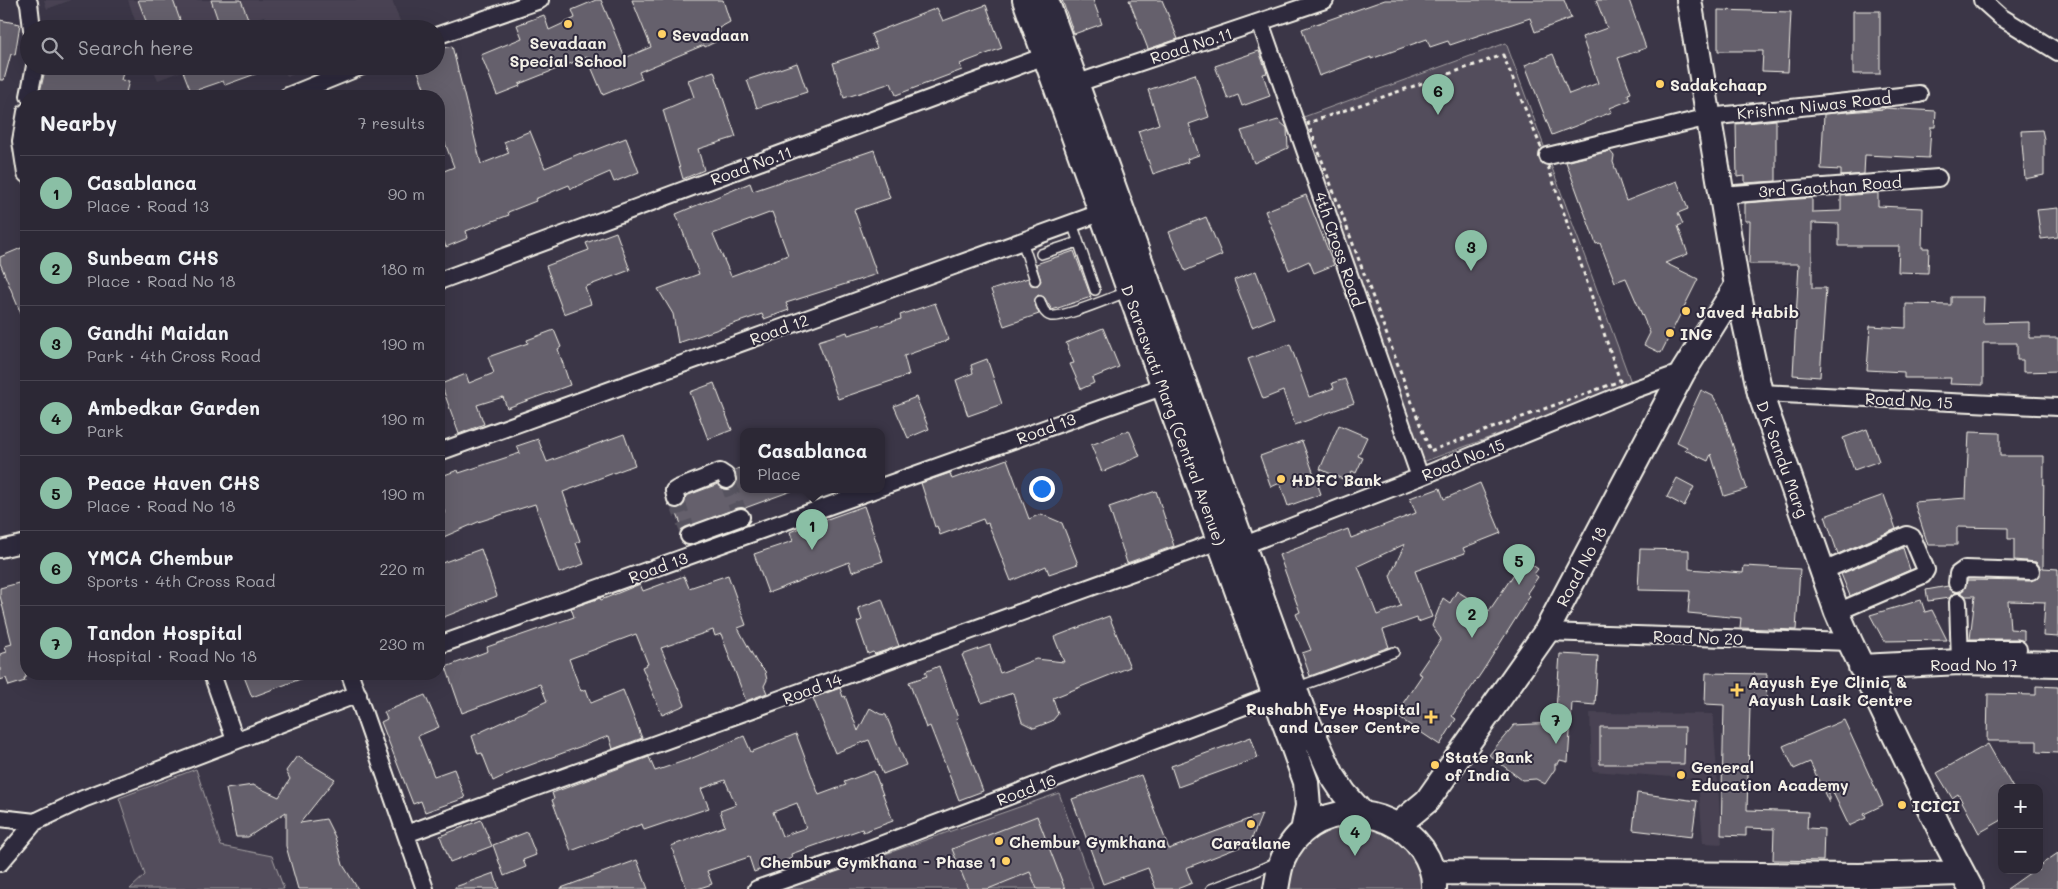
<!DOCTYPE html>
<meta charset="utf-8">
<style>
body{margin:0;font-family:Mali,sans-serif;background:#34303d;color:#f1f3f6}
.controls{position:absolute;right:15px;bottom:15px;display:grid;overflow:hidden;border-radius:10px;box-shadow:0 5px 20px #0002}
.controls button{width:45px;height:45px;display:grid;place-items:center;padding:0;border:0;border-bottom:1px solid #484450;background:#2c2835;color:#f1f3f6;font:25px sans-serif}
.you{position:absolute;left:1041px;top:488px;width:18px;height:18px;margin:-12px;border:4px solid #fff;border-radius:50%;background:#1a73e8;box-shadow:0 0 0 8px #1a73e833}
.badge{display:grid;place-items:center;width:32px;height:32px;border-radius:50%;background:#8abfa5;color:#111;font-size:16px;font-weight:700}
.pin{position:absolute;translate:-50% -41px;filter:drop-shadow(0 1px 2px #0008)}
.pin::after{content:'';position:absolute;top:26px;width:18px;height:15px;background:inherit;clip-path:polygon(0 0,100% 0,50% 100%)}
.popup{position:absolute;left:740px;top:428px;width:145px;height:65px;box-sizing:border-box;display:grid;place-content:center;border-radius:10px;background:#2c2835;filter:drop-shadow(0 1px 4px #0005);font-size:16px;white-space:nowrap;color:#a6a6ad}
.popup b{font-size:19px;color:#f1f3f6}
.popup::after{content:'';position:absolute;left:50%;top:100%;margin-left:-10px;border:10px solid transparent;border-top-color:#2c2835}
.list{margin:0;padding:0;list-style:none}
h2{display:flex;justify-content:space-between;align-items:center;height:65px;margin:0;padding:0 20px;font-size:21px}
h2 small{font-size:16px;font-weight:400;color:#a6a6ad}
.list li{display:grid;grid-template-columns:32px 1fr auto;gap:15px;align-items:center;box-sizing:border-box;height:75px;padding:0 20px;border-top:1px solid #484450}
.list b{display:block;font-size:19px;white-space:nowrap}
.list p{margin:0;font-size:16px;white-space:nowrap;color:#a6a6ad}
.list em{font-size:16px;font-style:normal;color:#a6a6ad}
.icon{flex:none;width:28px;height:28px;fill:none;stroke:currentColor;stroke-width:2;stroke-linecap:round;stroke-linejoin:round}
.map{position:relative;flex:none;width:2058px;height:889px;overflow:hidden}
.search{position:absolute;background:#2c2835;box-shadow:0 5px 20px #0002;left:20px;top:20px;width:425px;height:55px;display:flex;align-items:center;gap:12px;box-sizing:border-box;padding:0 18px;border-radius:28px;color:#a6a6ad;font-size:19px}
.panel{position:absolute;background:#2c2835;box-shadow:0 5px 20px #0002;left:20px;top:90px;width:425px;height:590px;border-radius:20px}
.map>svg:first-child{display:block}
.built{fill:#484352}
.green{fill:#534e5c;stroke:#a4a0a2}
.building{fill:#65616c;stroke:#f4f1e8;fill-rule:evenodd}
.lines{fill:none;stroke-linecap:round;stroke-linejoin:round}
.street-tunnel{stroke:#57525f;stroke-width:16;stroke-dasharray:16 8;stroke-linecap:butt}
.lane-casing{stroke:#f4f1e8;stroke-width:12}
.street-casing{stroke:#f4f1e8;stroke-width:20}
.secondary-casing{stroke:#f4f1e8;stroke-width:28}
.path{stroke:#f4f1e8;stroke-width:3;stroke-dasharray:4 4;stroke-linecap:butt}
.lane{stroke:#2f2a3d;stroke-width:9}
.street{stroke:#2f2a3d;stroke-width:16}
.secondary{stroke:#2f2a3d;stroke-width:24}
.poi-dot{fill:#ffd166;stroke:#2f2a3d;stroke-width:2}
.labels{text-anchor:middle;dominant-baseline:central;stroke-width:4;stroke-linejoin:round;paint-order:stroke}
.poi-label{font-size:16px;font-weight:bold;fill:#f4f1e8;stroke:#2f2a3d;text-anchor:start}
.street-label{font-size:16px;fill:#f4f1e8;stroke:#2f2a3d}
</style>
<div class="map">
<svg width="2058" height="889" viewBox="0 0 2058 889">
<rect width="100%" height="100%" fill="#3b3647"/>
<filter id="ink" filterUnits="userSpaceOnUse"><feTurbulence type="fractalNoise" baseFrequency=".02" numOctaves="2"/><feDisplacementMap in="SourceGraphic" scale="10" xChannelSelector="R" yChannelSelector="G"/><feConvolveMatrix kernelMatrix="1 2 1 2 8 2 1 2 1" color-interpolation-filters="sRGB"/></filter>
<g filter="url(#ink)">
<path class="built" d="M44 0H71L47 9Z
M128 0H392L403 29H269L264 16 229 29H138Z
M152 66H195L158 80Z
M283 66H314L287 77Z
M1590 713 1713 714 1722 844 1703 843 1698 779 1592 771Z"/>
<path class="green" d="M1506 43 1632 385 1423 462 1298 119Z
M196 769 221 846 272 856 284 889H130L145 875 119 798Z
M1059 793 1093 889H786Z
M1344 826C1351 826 1360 825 1367 826 1398 833 1419 858 1422 889H1287C1296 852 1306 836 1344 826Z"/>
<path class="building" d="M138 0H173L183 29H149Z
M211 0H241L252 29H221Z
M596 0H601L625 58 651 47 632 0H723L730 22 719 28 721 39 705 47 704 45 639 72 642 79 603 95 587 57 519 84 520 86 497 95 481 55 522 38 517 25 544 15 549 30 575 18 572 10Z
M1062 0H1093L1102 24 1074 34Z
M1129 0H1162L1178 39 1148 49Z
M1385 0H1564L1571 18 1535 32 1530 18 1450 45 1448 41 1430 47 1427 39 1371 59V57L1319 76 1302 29Z
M1596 0H1629L1646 48 1618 58 1631 93 1628 94 1630 100 1610 108 1612 112 1552 135 1525 65 1553 54 1569 94 1598 83 1582 37 1607 28Z
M986 5 1002 48 960 64 962 70 896 95 891 83 844 98 833 63 877 48 871 34 937 8 943 21Z
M1718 10 1791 12 1788 72 1762 71 1763 51H1718Z
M1853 11H1880V74H1853Z
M0 20 20 24 15 55 11 54 4 80H0Z
M452 46 481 164 509 153 504 142 530 131 545 168 581 153 582 155 626 138 639 172 614 182 610 172 571 189 569 185 535 199 536 201 508 212 509 215 466 231 468 238 446 247 439 229V173L454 167 439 127V96H427L416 66H436V50Z
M1259 51 1267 73 1263 74 1270 96 1242 106 1238 95 1228 99 1215 66Z
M797 63 807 92 757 108 747 80Z
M46 66H125L121 80 129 81 125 96H39Z
M181 66H271L272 68 225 85 223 81 191 92Z
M714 71 736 137 698 149 704 170 683 179 663 110 694 97 688 80Z
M1195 74 1209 117 1189 124 1199 155 1187 159 1188 162 1153 174 1138 131 1159 124 1148 90Z
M1885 108 1936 111 1935 127H1931L1929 158 1865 155 1864 174 1841 176V170L1821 169 1824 114 1884 109Z
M1278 120 1287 128 1288 148 1254 163 1241 131Z
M1776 120V181L1745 183V176L1737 177 1736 124Z
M2042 130 2044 139V175L2025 179 2021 131Z
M874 150 890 198 854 210 877 274 786 303 789 310 764 319 762 314 678 343 673 314 658 289 699 274 676 214 750 183 753 191ZM772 212 788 255 731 276 713 234Z
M1610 151 1614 156 1613 162 1626 201 1677 181 1688 209 1678 213 1683 224 1678 226 1688 254 1665 263 1698 279 1661 353 1644 345 1650 333 1626 278 1615 282 1600 243 1596 244 1566 162Z
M1878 193V206L1923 208 1922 248H1929L1928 273 1898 272 1899 246H1839V224L1812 223V288H1826L1820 377 1793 375 1799 264H1749L1750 221H1745V203L1812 198V212L1841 211V196Z
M1306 195 1334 265 1314 273 1309 261 1289 270 1265 211Z
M2058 208V237L2041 239 2037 210Z
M1206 217 1222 255 1185 271 1169 232Z
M616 232 630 270 585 287 591 304 564 314 546 266 589 250 586 243Z
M26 246V326L0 263V257Z
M1074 251 1091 297 1052 310 1044 297 1038 295 1034 302 1039 314 1004 326 991 290 1028 278 1031 285 1037 286 1041 281 1036 264Z
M1256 271 1274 318 1252 327 1234 280Z
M1951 297H1984L1983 323 2029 322V338H2058V371L2023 372V360H2017V343H1983V385L1950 384 1951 378H1904V372L1867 370 1870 326 1906 328V304L1951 305Z
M935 303 949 340 904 356 909 375 838 399 818 341 847 332 848 335 901 319 900 315Z
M1103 328 1119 367 1092 378 1094 383 1081 389 1070 364 1074 363 1066 343Z
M554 330 561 347 558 349 570 385 507 408 503 397 477 405 484 424 459 434 441 384 466 374 469 383 494 373 488 357 528 343 527 340Z
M1290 344 1309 397 1334 388 1332 383 1345 379 1354 403 1295 425 1283 391 1263 399 1248 359Z
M987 359 1002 404 968 416 956 380 973 373 971 365Z
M714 383 732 430 708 439 690 392Z
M1701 390 1713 396 1721 409 1747 489 1724 496 1711 454 1708 461 1685 450 1687 447 1677 442Z
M916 397 929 429 908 438 894 406Z
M1339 425 1367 437 1358 456 1363 458 1356 473 1352 471 1347 481 1320 469Z
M1867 429 1879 461 1854 470 1843 438Z
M1129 430 1140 456 1102 472 1091 445Z
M1969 432 2000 433V456H2044L2043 568 2058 569V637L2043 636 2045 602 2008 601 2010 629 2024 630V641L2018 639H1970L1975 596H1966L1960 592 1965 588 1967 580 2031 581 2040 576V567L2036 562 2014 560V539H2008V528L1957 527V545H1928L1914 502 1966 498Z
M624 434 635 465 563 492 580 541 576 543 584 564 559 573 535 504 478 522 439 539V514L445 513 439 498V477L458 470 459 473 520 453 517 446 538 439 547 462Z
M1302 441 1321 494 1288 506 1280 483 1271 487 1260 456Z
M1007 459 1029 519 1041 514 1062 523 1078 564 1049 574 1046 566 1011 581 988 523 985 524 983 519 940 535 937 526 935 527 921 483 950 473 952 479Z
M743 467V489H794V490L745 508H738L683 529 675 509 683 506 686 496 718 484 724 489 730 490 737 482 734 470Z
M1677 478 1694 487 1684 506 1667 497Z
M1480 483 1501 533 1463 548 1465 553 1415 571 1432 617 1418 622 1417 618 1383 630 1389 647 1310 676 1302 653 1311 650 1296 614 1300 612 1279 555 1348 529 1351 538 1416 513 1410 498 1423 493 1424 494 1440 488 1444 499ZM1405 544 1390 576 1401 606 1377 615 1358 566Z
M1156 491 1174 546 1127 563 1109 507Z
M1884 495 1896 529 1838 554 1825 516Z
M864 506 883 561 852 572 849 562 768 593 754 554 793 541 790 532 816 521V523Z
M1903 548 1910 570 1850 596 1841 574Z
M481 549 497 596 439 619V564Z
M1640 549 1689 550V569L1743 573 1744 566 1800 569 1796 630 1740 628 1741 618 1688 613 1690 591 1638 590Z
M1524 559 1538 569 1534 574 1538 577 1527 593 1530 596 1482 672 1452 716 1456 719 1440 745 1395 715 1422 675 1418 673 1441 639 1432 626 1443 598 1450 603 1457 591 1489 611Z
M728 575 746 625 738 628 757 663 765 671 767 680 764 686 767 693 746 701 721 634 715 636 713 630 661 648 685 705 662 715 642 667 648 664 636 634 569 659 581 691 586 689 591 703 623 690 642 738 613 749 609 736 514 771 493 781 482 753 478 754 472 736 547 701 540 684 462 713 446 667 488 651 487 647 574 617 571 608 600 598 601 600 640 584 643 591 684 576 689 588Z
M26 581V678H24L25 681 9 686 6 678 0 680V654L7 652 5 646 12 644 0 596V588Z
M1948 586 1955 593 1949 598 1928 601 1926 590Z
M882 599 899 646 875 654 873 652 868 654 857 622 862 620 858 608Z
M1921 600 1925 612 1932 610 1947 640 1884 641 1870 615Z
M1109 616 1130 667 1053 698 1058 714 1052 721 1034 728 1022 722 1013 693 982 703 962 655 990 645 1000 673 1036 659 1064 662 1054 637Z
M1560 654 1598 656 1595 705 1572 703 1568 762 1560 760 1558 764H1555V769L1545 784 1536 779 1522 780 1489 755 1514 725 1555 723Z
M939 666 958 718 956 719 983 791 959 800 930 726 926 728 909 682 927 676 925 672Z
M1706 673 1767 674 1766 706 1750 705 1747 810 1808 812 1807 828 1824 829 1823 861 1773 860 1774 829 1746 828V836L1721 835 1724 705 1705 704Z
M243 674H310L311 675 252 697Z
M2036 686 2058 687V753L2037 752V741H1987L1988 694 2036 695Z
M840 688 843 697 845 696 858 731 870 708 880 714 886 715 906 765 883 774 869 740 835 753 813 698Z
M425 695 439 727 418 736 434 776 454 769 465 798 425 812 421 801 413 804 381 722 387 719 384 712Z
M1844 720 1883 805 1864 814 1866 818 1849 826 1829 784V803L1810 762 1794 769 1783 746Z
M1600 727H1685L1684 764H1600Z
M796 734 819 795 846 785 844 782 874 771 893 821 863 832 862 829 791 854 792 858 754 872 749 857 707 871 712 884 697 889H687L671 846 725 826 720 811 736 805 725 780 701 789 709 808 644 830 642 824 571 851 552 800 554 799 552 793 649 757 655 771 690 759 744 736 751 752ZM797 803 806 828 782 836 773 812Z
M1251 737 1258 758 1178 787 1171 766Z
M1988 744 2013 788H2002V820L1979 833 1958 794 1952 798 1937 773Z
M297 756 335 779 300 823 326 819 335 837 343 865 358 889H298L286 846V812L248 837H236L226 789 253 785 279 797 290 779 286 771Z
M1141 775 1169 849 1262 814 1250 843 1186 868 1192 883 1177 889H1156L1148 868 1103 884 1072 799Z
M1637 793 1697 801 1692 837 1633 830Z
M1037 816 1065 889H1037L1030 872 988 889H968L952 849Z
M481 820 492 846 450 862 440 836Z
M527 832 536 855 523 860 526 867 504 876 493 845Z
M2058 853V889H2007L2034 870H2039V866Z
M637 860 648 889H561V888Z
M494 873 499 889H455V887Z"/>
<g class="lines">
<path class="street-tunnel" d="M727 480 739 513
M676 499 688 532"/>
<g class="lane-casing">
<path id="lane" d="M1072 223 1095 290
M1022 241 1035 280
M1041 254 1078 242
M1040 301C1042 307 1044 314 1051 316 1065 318 1114 296 1130 291
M1295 688 1394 652
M1211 889 1248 875 1277 862"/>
</g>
<g class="street-casing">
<path id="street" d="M27 0 29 3 32 29
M1982 0 2001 17 2058 52
M1260 22 1420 477
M436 36 540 0
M1066 87 1325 0
M29 96 35 66
M288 96 362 66
M26 112 21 141 26 174
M1548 156 1709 117 1919 94
M1722 195 1938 178
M439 281 1053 53
M1760 393 2058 407
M439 452 1111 209
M881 487 1173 383
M676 499 674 491 677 489 720 472 726 476 727 480
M689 536 741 517
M0 549 26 543
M1234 549 1420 477 1633 390 1683 372
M1823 571 1907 535 1912 537 1926 570 1923 575 1837 612
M1957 583 1958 574 1965 569 2031 571
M1958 602 1960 662
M1546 632 1850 642
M439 645 876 489
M1960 649H2018
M212 674 235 740
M350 674 425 889
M0 818 35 822
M406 834 1227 538
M0 863 35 822 83 799 358 694
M757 889 841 860 1284 691"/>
</g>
<g class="secondary-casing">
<path id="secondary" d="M1025 0 1306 782 1308 806 1303 831
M1046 0 1302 709 1332 775 1344 793 1362 813
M1689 0 1737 286 1760 393 1837 612 1850 642 1945 840 1971 889
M1861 667 1960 662 2058 664
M1398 825 1427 801 1546 632 1683 372 1737 286
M1433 872 1859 876 1961 873
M1276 889C1278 879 1279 868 1283 859 1308 800 1387 800 1422 849 1430 861 1435 874 1434 889"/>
</g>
<path class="path" d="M1503 55 1545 157 1620 381 1430 451 1308 123Z"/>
<use href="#lane" class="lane"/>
<use href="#street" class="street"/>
<use href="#secondary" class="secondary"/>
</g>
</g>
<g class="poi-dot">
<circle cx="568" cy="24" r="5"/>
<circle cx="662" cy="34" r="5"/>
<circle cx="1660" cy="84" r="5"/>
<circle cx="1686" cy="311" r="5"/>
<circle cx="1670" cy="333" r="5"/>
<circle cx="1281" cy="479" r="5"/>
<path d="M1734.5 682.5h5v5h5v5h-5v5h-5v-5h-5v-5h5z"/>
<path d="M1428.5 709.5h5v5h5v5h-5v5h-5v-5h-5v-5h5z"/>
<circle cx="1435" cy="765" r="5"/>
<circle cx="1681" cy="775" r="5"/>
<circle cx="1902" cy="805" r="5"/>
<circle cx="1251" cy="824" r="5"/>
<circle cx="999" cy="841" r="5"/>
<circle cx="1006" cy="861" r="5"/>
</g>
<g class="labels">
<g class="poi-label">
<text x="672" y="34">Sevadaan</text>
<text x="568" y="42" text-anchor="middle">Sevadaan<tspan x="568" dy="18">Special School</tspan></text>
<text x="1670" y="84">Sadakchaap</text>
<text x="1696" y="311">Javed Habib</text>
<text x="1680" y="333">ING</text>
<text x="1291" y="479">HDFC Bank</text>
<text x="1748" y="681">Aayush Eye Clinic &amp;<tspan x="1748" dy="18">Aayush Lasik Centre</tspan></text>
<text x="1420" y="708" text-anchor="end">Rushabh Eye Hospital<tspan x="1420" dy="18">and Laser Centre</tspan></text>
<text x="1445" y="756">State Bank<tspan x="1445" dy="18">of India</tspan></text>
<text x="1691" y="766">General<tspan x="1691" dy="18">Education Academy</tspan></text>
<text x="1912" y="805">ICICI</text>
<text x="1009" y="841">Chembur Gymkhana</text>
<text x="1251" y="842" text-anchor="middle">Caratlane</text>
<text x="996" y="861" text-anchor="end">Chembur Gymkhana - Phase 1</text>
</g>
<g class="street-label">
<text transform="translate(1191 45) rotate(-18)">Road No.11</text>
<text transform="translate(1814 105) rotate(-6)">Krishna Niwas Road</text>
<text transform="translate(751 165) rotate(-20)">Road No.11</text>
<text transform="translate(1830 186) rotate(-4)">3rd Gaothan Road</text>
<text transform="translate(1340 249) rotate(71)">4th Cross Road</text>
<text transform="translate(779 329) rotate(-20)">Road 12</text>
<text transform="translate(1909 400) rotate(3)">Road No 15</text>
<text transform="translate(1174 415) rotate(70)">D Saraswati Marg (Central Avenue)</text>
<text transform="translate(1046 428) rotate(-20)">Road 13</text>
<text transform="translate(1463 459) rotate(-22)">Road No.15</text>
<text transform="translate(1783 459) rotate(70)">D K Sandu Marg</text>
<text transform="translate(1581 566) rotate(-62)">Road No 18</text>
<text transform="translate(658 567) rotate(-20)">Road 13</text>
<text transform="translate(1698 637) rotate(2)">Road No 20</text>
<text x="1974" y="664">Road No 17</text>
<text transform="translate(812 688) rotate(-20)">Road 14</text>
<text transform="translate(1026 789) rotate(-21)">Road 16</text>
</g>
</g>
</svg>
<div class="controls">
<button>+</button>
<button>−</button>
</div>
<div class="you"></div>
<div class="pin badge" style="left:812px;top:550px">1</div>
<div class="popup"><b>Casablanca</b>Place</div>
<div class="pin badge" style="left:1472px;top:638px">2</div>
<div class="pin badge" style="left:1471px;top:271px">3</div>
<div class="pin badge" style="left:1355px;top:856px">4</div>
<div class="pin badge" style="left:1519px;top:585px">5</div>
<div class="pin badge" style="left:1438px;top:115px">6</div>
<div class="pin badge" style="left:1556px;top:744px">7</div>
<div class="search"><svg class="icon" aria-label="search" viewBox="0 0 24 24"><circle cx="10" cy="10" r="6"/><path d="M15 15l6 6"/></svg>Search here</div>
<section class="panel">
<h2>Nearby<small>7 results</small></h2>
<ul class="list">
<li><span class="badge">1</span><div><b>Casablanca</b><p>Place · Road 13</p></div><em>90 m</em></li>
<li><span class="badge">2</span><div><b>Sunbeam CHS</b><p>Place · Road No 18</p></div><em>180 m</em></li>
<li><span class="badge">3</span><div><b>Gandhi Maidan</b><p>Park · 4th Cross Road</p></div><em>190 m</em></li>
<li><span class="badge">4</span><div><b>Ambedkar Garden</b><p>Park</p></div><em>190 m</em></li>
<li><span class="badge">5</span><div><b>Peace Haven CHS</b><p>Place · Road No 18</p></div><em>190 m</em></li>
<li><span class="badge">6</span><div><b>YMCA Chembur</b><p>Sports · 4th Cross Road</p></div><em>220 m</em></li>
<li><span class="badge">7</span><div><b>Tandon Hospital</b><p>Hospital · Road No 18</p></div><em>230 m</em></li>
</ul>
</section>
</div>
